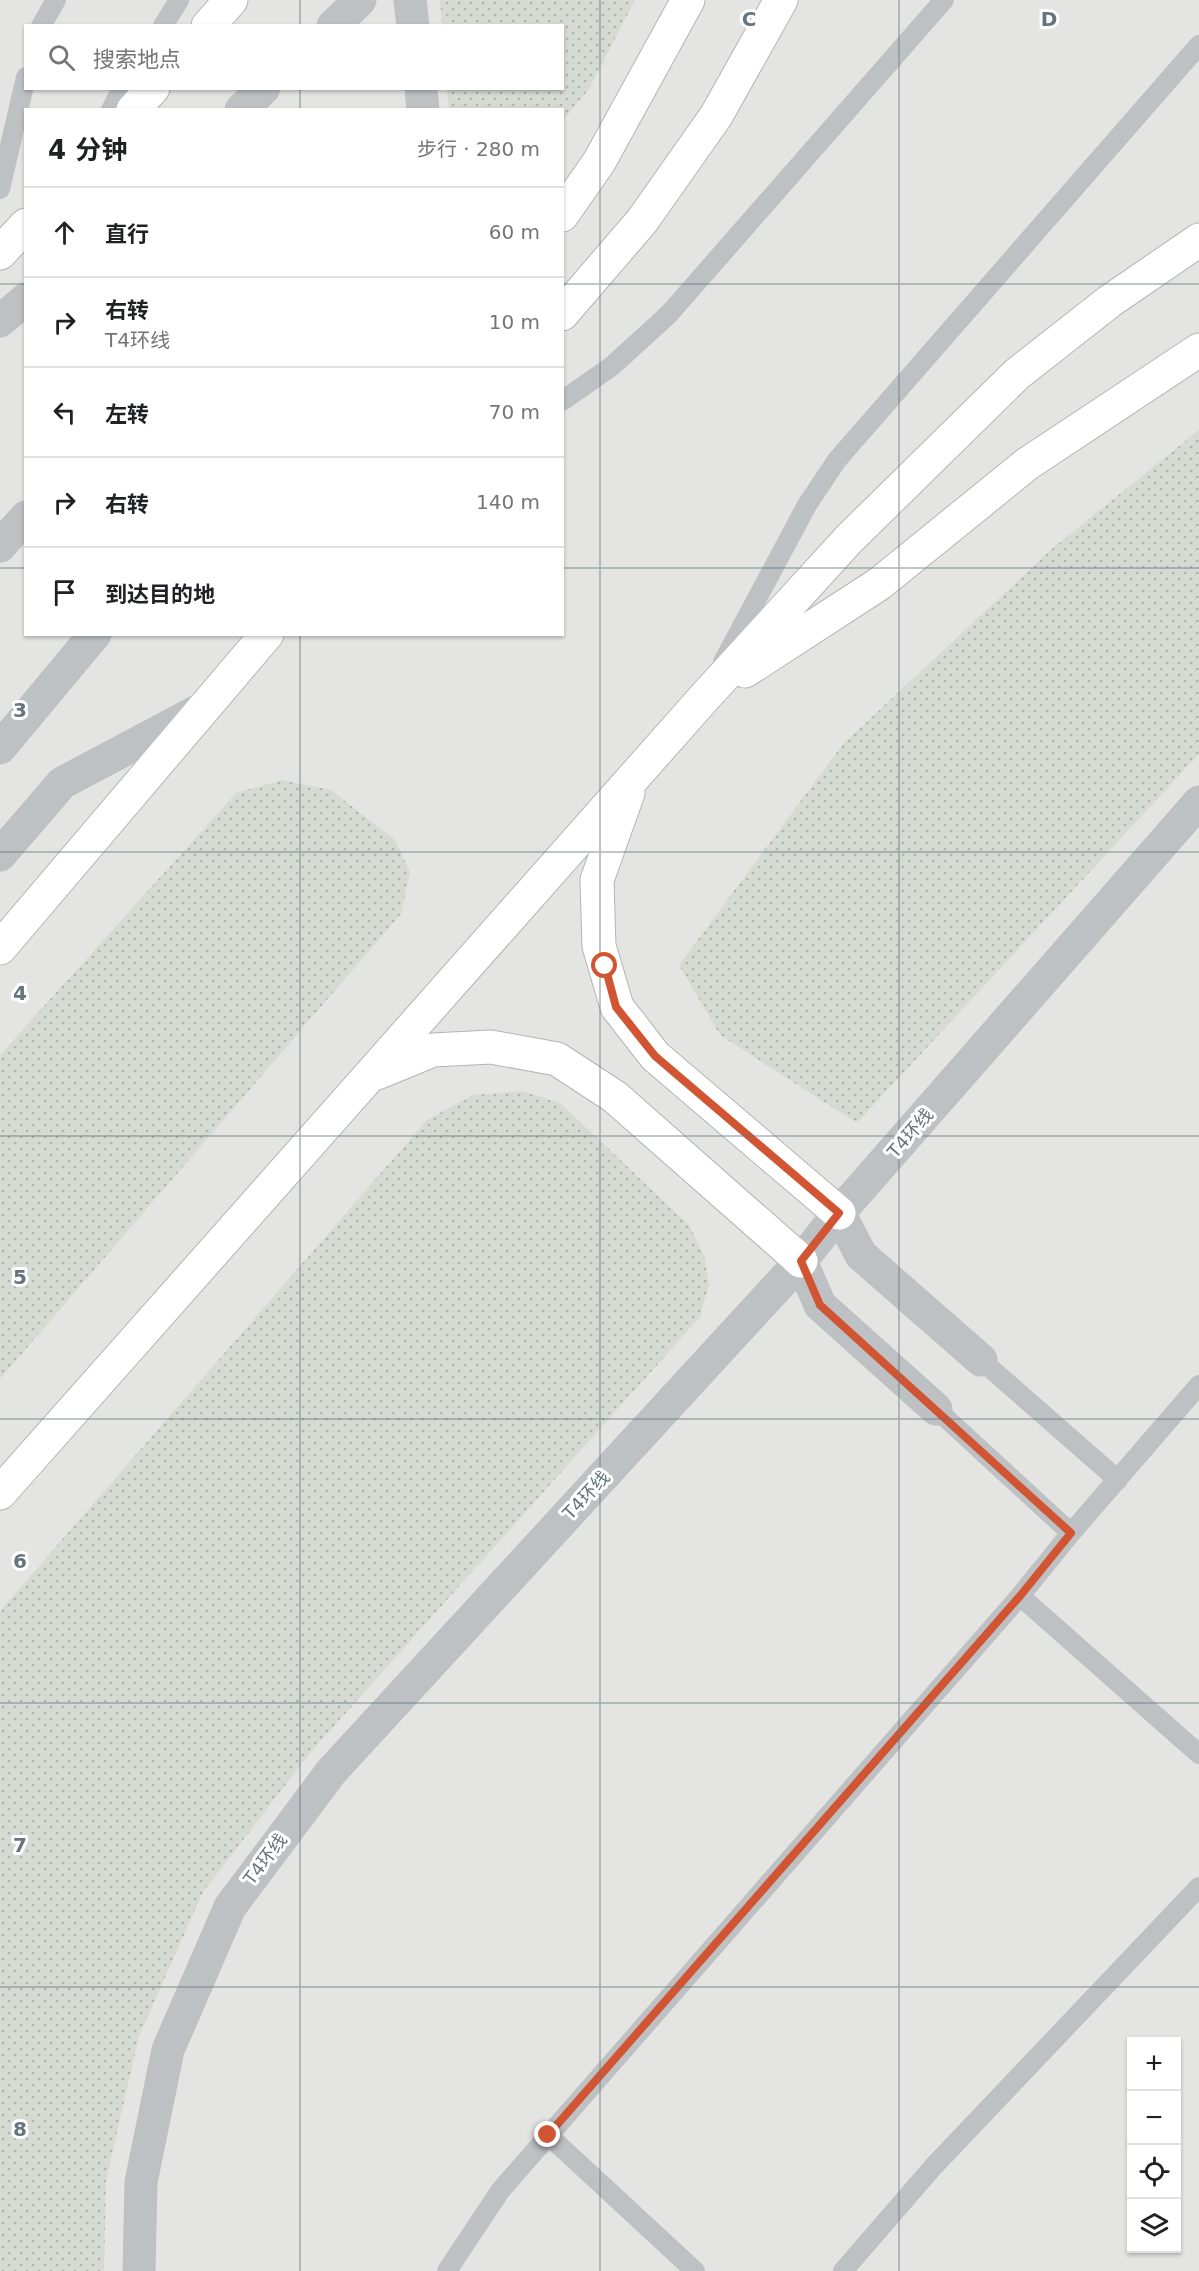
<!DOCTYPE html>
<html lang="zh">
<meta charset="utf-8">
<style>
body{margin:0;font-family:"DejaVu Sans","Noto Sans SC",sans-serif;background:#f6f6f6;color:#202124}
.controls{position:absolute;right:18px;bottom:18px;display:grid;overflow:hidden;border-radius:0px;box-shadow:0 2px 4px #0004}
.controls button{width:54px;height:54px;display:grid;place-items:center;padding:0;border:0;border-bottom:2px solid #e0e0e0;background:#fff;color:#202124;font:30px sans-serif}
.stop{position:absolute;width:18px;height:18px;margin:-14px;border:4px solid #d15532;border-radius:50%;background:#fff}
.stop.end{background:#d15532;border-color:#fff;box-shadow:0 2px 6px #0008}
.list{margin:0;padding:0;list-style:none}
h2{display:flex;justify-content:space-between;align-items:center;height:78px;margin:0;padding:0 24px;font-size:26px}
h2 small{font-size:20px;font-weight:400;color:#757577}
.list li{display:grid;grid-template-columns:39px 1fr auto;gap:18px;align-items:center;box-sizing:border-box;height:90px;padding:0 24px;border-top:2px solid #e0e0e0}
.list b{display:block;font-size:22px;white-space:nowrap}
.list p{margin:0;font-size:20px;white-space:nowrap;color:#757577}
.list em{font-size:20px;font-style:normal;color:#757577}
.icon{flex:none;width:33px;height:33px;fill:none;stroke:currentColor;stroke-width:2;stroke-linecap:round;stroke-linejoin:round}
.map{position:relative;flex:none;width:1199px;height:2271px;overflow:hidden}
.search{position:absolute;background:#fff;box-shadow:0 2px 4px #0004;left:24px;top:24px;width:540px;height:66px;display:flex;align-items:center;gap:15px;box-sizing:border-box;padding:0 21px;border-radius:0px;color:#757577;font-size:22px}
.panel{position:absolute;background:#fff;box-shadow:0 2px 4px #0004;left:24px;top:108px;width:540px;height:528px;border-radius:0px}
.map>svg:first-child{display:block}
.built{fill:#e4e5e3;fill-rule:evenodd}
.grass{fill:url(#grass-dots)}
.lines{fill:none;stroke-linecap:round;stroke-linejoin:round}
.secondary-casing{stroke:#b0b5b8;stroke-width:35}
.primary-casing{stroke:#b1b5b8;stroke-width:35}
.service{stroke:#bdc1c4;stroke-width:20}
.minor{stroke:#bdc1c4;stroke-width:33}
.secondary{stroke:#fff;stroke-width:33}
.primary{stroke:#fff;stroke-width:33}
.route{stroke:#d15532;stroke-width:8}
.grid{fill:none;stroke:#65747e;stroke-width:1.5;stroke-opacity:0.55}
.labels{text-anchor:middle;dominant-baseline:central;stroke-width:6;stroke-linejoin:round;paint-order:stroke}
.street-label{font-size:18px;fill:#65747e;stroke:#fff}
.grid-label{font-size:20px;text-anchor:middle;font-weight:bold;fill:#65747e;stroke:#fff;stroke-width:6;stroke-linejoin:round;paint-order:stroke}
</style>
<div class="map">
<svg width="1199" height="2271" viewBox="0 0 1199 2271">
<defs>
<pattern id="grass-dots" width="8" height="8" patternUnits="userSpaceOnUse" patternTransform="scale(1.5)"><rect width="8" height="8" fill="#d5dad2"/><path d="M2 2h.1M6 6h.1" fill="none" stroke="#b0b5b0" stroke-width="1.8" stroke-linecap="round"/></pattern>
</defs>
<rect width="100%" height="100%" fill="#f4f4f0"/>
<path class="built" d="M0 0H1199V2271H0ZM26 26H562V88H26ZM26 110H562V634H26ZM1132 2042H1176V2248H1132Z"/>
<path class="grass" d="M440 0H635L589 89 563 120 562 110 449 109 447 89 562 88V26L442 25Z
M1199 430V754L857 1123 720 1035 679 965 843 744 1054 547Z
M282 780 331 790 395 840 410 872 401 914 0 1379V1055L236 793Z
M522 1091 560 1103 689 1225 704 1255 709 1284 700 1317 310 1753 203 1892 139 2036 106 2181 104 2271H0V1611L427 1120 473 1095Z"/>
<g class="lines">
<g class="secondary-casing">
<path id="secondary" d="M208 26 231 0
M133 110 153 88
M0 253 26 225"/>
</g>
<g class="primary-casing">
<path id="primary" d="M562 215 599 162 688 0
M562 314 642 221 716 116 781 0
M745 671 879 584 1027 464 1199 350
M628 793 597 880 599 946 617 1007 655 1056 839 1213
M0 948 267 634
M377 1073 433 1050 491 1047 557 1059 615 1097 801 1261
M0 1493 703 699 849 539 1017 374 1110 301 1199 240"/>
</g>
<path class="service" d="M41 26 56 0
M163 26 179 0
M111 110 122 88
M0 189 26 77
M562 401 612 366 669 314 944 0
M723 662 807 505 837 460 1199 45
M981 1360 1118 1480
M936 1409 1071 1533
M1020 1596 1199 1754
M548 2135 695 2271
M447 2271 500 2191 1020 1596 1071 1533 1199 1385
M843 2271 933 2167 1199 1887"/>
<path class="minor" d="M410 0 413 26
M333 26 360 0
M421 88 423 110
M241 110 264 88
M0 321 26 299
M0 546 26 517
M0 748 95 634
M0 855 62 783 205 707
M839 1213 861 1255 981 1360
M801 1261 820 1305 936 1409
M139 2271 141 2182 168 2050 230 1907 331 1772 801 1261 839 1213 1199 802"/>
<use href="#secondary" class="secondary"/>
<use href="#primary" class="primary"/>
</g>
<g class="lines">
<path class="route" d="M548 2135 1020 1596 1071 1533 820 1305 801 1261 839 1213 655 1056 616 1007 605 966"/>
</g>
<path class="grid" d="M300 0V26M600 0V2271M899 0V2271M300 88V110M0 284H26M562 284H1199M0 568H26M562 568H1199M300 634V2271M0 852H1199M0 1136H1199M0 1419H1199M0 1703H1199M0 1987H1199"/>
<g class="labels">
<g class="street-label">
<text transform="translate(910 1133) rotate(-49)">T4环线</text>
<text transform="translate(586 1495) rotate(-47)">T4环线</text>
<text transform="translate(265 1859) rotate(-53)">T4环线</text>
</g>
</g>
<g class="grid-label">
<text x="749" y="26">C</text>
<text x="1049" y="26">D</text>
<text x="20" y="717">3</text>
<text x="20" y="1000">4</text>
<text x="20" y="1284">5</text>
<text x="20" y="1568">6</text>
<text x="20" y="1852">7</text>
<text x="20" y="2136">8</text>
</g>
</svg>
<div class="controls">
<button>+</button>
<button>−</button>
<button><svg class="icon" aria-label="locate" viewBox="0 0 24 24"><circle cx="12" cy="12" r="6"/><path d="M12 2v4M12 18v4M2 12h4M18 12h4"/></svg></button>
<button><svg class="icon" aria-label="layers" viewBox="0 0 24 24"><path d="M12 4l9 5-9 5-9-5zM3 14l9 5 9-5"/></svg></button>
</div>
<div class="stop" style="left:605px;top:966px"></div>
<div class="stop end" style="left:548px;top:2135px"></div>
<div class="search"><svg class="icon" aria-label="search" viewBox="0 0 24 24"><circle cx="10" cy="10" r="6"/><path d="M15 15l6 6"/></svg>搜索地点</div>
<section class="panel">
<h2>4 分钟<small>步行 · 280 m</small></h2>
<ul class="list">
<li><svg class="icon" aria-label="ahead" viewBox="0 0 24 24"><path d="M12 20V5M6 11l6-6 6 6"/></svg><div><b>直行</b></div><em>60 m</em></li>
<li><svg class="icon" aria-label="right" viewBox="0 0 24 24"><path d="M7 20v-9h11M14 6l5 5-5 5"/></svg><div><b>右转</b><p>T4环线</p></div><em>10 m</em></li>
<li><svg class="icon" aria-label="left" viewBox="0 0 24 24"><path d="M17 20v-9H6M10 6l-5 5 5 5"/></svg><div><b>左转</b></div><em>70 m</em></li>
<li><svg class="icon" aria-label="right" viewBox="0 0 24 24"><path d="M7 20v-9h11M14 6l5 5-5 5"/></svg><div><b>右转</b></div><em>140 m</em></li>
<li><svg class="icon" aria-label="arrive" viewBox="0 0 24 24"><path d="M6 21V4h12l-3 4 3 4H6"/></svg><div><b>到达目的地</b></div></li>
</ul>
</section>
</div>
